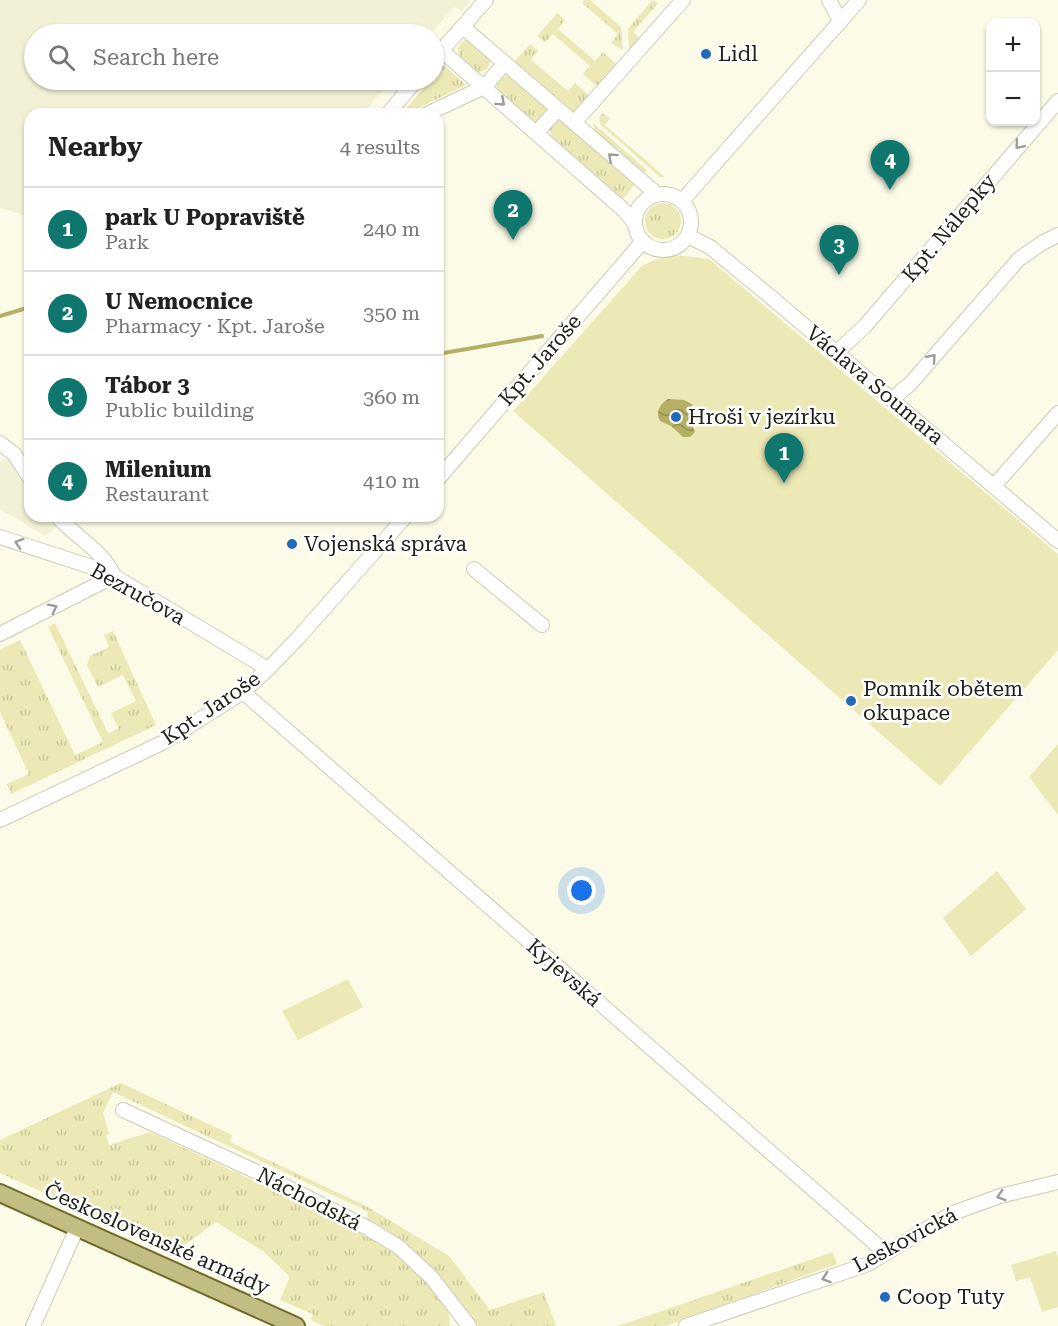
<!DOCTYPE html>
<meta charset="utf-8">
<style>
body{margin:0;font-family:"Roboto Serif",serif;background:#f2f2f2;color:#222}
.controls{position:absolute;right:18px;top:18px;display:grid;overflow:hidden;border-radius:12px;box-shadow:0 2px 4px #0004}
.controls button{width:54px;height:54px;display:grid;place-items:center;padding:0;border:0;border-bottom:2px solid #e0e0e0;background:#fff;color:#222;font:30px sans-serif}
.you{position:absolute;left:582px;top:891px;width:21px;height:21px;margin:-15px;border:4px solid #fff;border-radius:50%;background:#1a73e8;box-shadow:0 0 0 9px #1a73e833}
.badge{display:grid;place-items:center;width:39px;height:39px;border-radius:50%;background:#0f766e;color:#fff;font-size:20px;font-weight:700}
.pin{position:absolute;translate:-50% -50px;filter:drop-shadow(0 2px 3px #0008)}
.pin::after{content:'';position:absolute;top:32px;width:21px;height:18px;background:inherit;clip-path:polygon(0 0,100% 0,50% 100%)}
.list{margin:0;padding:0;list-style:none}
h2{display:flex;justify-content:space-between;align-items:center;height:78px;margin:0;padding:0 24px;font-size:26px}
h2 small{font-size:20px;font-weight:400;color:#767676}
.list li{display:grid;grid-template-columns:39px 1fr auto;gap:18px;align-items:center;box-sizing:border-box;height:84px;padding:0 24px;border-top:2px solid #e0e0e0}
.list b{display:block;font-size:22px;white-space:nowrap}
.list p{margin:0;font-size:20px;white-space:nowrap;color:#767676}
.list em{font-size:20px;font-style:normal;color:#767676}
.icon{flex:none;width:33px;height:33px;fill:none;stroke:currentColor;stroke-width:2;stroke-linecap:round;stroke-linejoin:round}
.map{position:relative;flex:none;width:1058px;height:1326px;overflow:hidden}
.search{position:absolute;background:#fff;box-shadow:0 2px 4px #0004;left:24px;top:24px;width:420px;height:66px;display:flex;align-items:center;gap:15px;box-sizing:border-box;padding:0 21px;border-radius:33px;color:#767676;font-size:22px}
.panel{position:absolute;background:#fff;box-shadow:0 2px 4px #0004;left:24px;top:108px;width:420px;height:414px;border-radius:18px}
.map>svg:first-child{display:block}
.built{fill:#f2f1d6}
.grass{fill:url(#grass-tufts)}
.green{fill:#ece9b6}
.water{fill:url(#water-waves)}
.lines{fill:none;stroke-linecap:round;stroke-linejoin:round}
.stream{stroke:#b6b064;stroke-width:4}
.minor-casing{stroke:#cbcbb8;stroke-width:16}
.major-casing{stroke:#6e6a29;stroke-width:20}
.minor{stroke:#fff;stroke-width:14}
.major{stroke:#c1bd83;stroke-width:16}
.oneway{stroke:#9b9b98}
.poi-dot{fill:#2369b9;stroke:#fff;stroke-width:2}
.labels{text-anchor:middle;dominant-baseline:central;stroke-width:5;stroke-linejoin:round;paint-order:stroke}
.poi-label{font-size:21px;fill:#21211a;stroke:#fff;text-anchor:start}
.street-label{font-size:21px;fill:#21211a;stroke:#fff}
</style>
<div class="map">
<svg width="1058" height="1326" viewBox="0 0 1058 1326">
<defs>
<pattern id="grass-tufts" width="24" height="20" patternUnits="userSpaceOnUse" patternTransform="scale(1.5)"><rect width="24" height="20" fill="#ece9b6"/><path d="M3 7l-1-3M5 7V3M7 7l1-3M15 17l-1-3M17 17v-4M19 17l1-3" fill="none" stroke="#cac89c"/></pattern>
<pattern id="water-waves" width="16" height="10" patternUnits="userSpaceOnUse" patternTransform="scale(1.5)"><rect width="16" height="10" fill="#b6b064"/><path d="M0 5q4-4 8 0t8 0" fill="none" stroke="#948f52"/></pattern>
</defs>
<rect width="100%" height="100%" fill="#fbfbe7"/>
<path class="built" d="M0 0H471L462 11 454 7 430 34H34V80H392L367 108 371 114H30V217L0 208Z
M10 457 30 485V516H52L58 525 45 536 0 509V462Z"/>
<path class="grass" d="M585 0H590L621 27 623 50 611 43 618 34 582 3Z
M652 0 658 3 633 32 641 39 629 49 628 29Z
M557 13 565 20 558 29 595 61 603 52 618 66 599 88 583 74 590 66 553 34 545 42 537 36Z
M465 40H471L493 57 487 69 478 73C469 65 447 51 465 40Z
M530 44 538 51 531 60 568 91 575 83 591 97 575 115 514 62Z
M444 65 466 85 406 114H401L431 80H434V77Z
M510 73 550 107 535 123 496 89 498 81Z
M602 113 610 118 605 125 665 177H660L600 124 599 118Z
M560 120 565 121 636 183 622 200 551 137 550 127 556 121Z
M593 123 647 170 643 175 596 135Z
M645 221a18 18 0 1 1 36 0a18 18 0 1 1-36 0Z
M55 623 108 733 119 729 111 713 136 701 123 675 98 687 87 665 90 656 109 647 104 635 113 631 156 725 11 794 7 784 29 774 0 712V650L20 640 75 755 103 742 48 627Z
M121 1083 232 1135 230 1142 366 1206 449 1256 490 1310 544 1292 556 1326H478C445 1282 419 1246 368 1221L367 1211 113 1092 103 1113 109 1134 106 1136 109 1145 150 1132 389 1244 426 1277 449 1310 450 1326H324L311 1320 313 1314 280 1300 289 1279 288 1275 263 1251 216 1222 175 1252 0 1173V1140Z
M833 1252 837 1264 666 1326H618Z"/>
<path class="green" d="M676 255 709 259 1058 554V650L940 786 513 411 642 266 655 260Z
M1058 744V815L1029 777Z
M997 871 1026 909 971 956 943 918Z
M348 979 363 1007 298 1040 282 1011Z
M1056 1251 1058 1257V1307L1042 1312 1030 1277 1016 1281 1011 1265Z"/>
<path class="water" d="M668 399 684 400 692 404 694 412 691 422 695 432 690 437H683L671 426 660 421C655 412 660 404 668 399Z"/>
<g class="lines">
<path class="stream" d="M0 316 30 307
M438 354 542 336"/>
<g class="minor-casing">
<path id="minor" d="M829 0 840 21
M463 27 657 194
M441 50 626 212 635 224
M434 59 486 0
M388 114 416 80
M427 114 484 87 505 63
M574 123 683 0
M536 133 558 109
M635 222a28 28 0 1 1 56 0a28 28 0 1 1-56 0Z
M682 201 859 0
M688 236 710 247 766 293 1058 541
M837 352 865 326 1058 101
M892 399 910 384 1019 259 1042 243 1058 235
M0 443 14 454 30 478
M438 479 643 241
M994 486 1058 413
M57 516C75 537 103 550 114 576
M0 537 101 570 114 576 268 669
M474 569 542 625
M0 634 114 576
M243 692 886 1253
M0 820 164 742 243 692 268 669 298 638 406 516
M123 1110 259 1173 366 1227 399 1247 432 1278 469 1326
M33 1326 77 1228
M686 1326 868 1264 953 1213 1000 1196 1058 1182"/>
</g>
<g class="major-casing">
<path id="major" d="M0 1193 296 1326"/>
</g>
<use href="#minor" class="minor"/>
<use href="#major" class="major"/>
</g>
<defs><path id="oneway-chevron" d="M-2-3.5L2.5 0L-2 3.5" fill="none" stroke-width="1.6" stroke-linecap="round" stroke-linejoin="round" transform="scale(1.5)"/></defs>
<g class="oneway">
<use href="#oneway-chevron" transform="translate(501 102) rotate(42)"/>
<use href="#oneway-chevron" transform="translate(1019 145) rotate(131)"/>
<use href="#oneway-chevron" transform="translate(612 157) rotate(-138)"/>
<use href="#oneway-chevron" transform="translate(932 358) rotate(-49)"/>
<use href="#oneway-chevron" transform="translate(19 543) rotate(-162)"/>
<use href="#oneway-chevron" transform="translate(53 608) rotate(-27)"/>
<use href="#oneway-chevron" transform="translate(1001 1196) rotate(162)"/>
<use href="#oneway-chevron" transform="translate(826 1278) rotate(162)"/>
</g>
<g class="poi-dot">
<circle cx="706" cy="54" r="6"/>
<circle cx="676" cy="417" r="6"/>
<circle cx="292" cy="544" r="6"/>
<circle cx="851" cy="701" r="6"/>
<circle cx="885" cy="1297" r="6"/>
</g>
<g class="labels">
<g class="poi-label">
<text x="718" y="54">Lidl</text>
<text x="688" y="417">Hroši v jezírku</text>
<text x="304" y="544">Vojenská správa</text>
<text x="863" y="689">Pomník obětem<tspan x="863" dy="24">okupace</tspan></text>
<text x="897" y="1297">Coop Tuty</text>
</g>
<g class="street-label">
<text transform="translate(949 228) rotate(-50)">Kpt. Nálepky</text>
<text transform="translate(540 360) rotate(-49)">Kpt. Jaroše</text>
<text transform="translate(875 385) rotate(40)">Václava Soumara</text>
<text transform="translate(138 594) rotate(29)">Bezručova</text>
<text transform="translate(211 708) rotate(-34)">Kpt. Jaroše</text>
<text transform="translate(564 973) rotate(41)">Kyjevská</text>
<text transform="translate(309 1199) rotate(27)">Náchodská</text>
<text transform="translate(157 1239) rotate(24)">Československé armády</text>
<text transform="translate(905 1240) rotate(-28)">Leskovická</text>
</g>
</g>
</svg>
<div class="controls">
<button>+</button>
<button>−</button>
</div>
<div class="you"></div>
<div class="pin badge" style="left:784px;top:483px">1</div>
<div class="pin badge" style="left:513px;top:240px">2</div>
<div class="pin badge" style="left:839px;top:275px">3</div>
<div class="pin badge" style="left:890px;top:190px">4</div>
<div class="search"><svg class="icon" aria-label="search" viewBox="0 0 24 24"><circle cx="10" cy="10" r="6"/><path d="M15 15l6 6"/></svg>Search here</div>
<section class="panel">
<h2>Nearby<small>4 results</small></h2>
<ul class="list">
<li><span class="badge">1</span><div><b>park U Popraviště</b><p>Park</p></div><em>240 m</em></li>
<li><span class="badge">2</span><div><b>U Nemocnice</b><p>Pharmacy · Kpt. Jaroše</p></div><em>350 m</em></li>
<li><span class="badge">3</span><div><b>Tábor 3</b><p>Public building</p></div><em>360 m</em></li>
<li><span class="badge">4</span><div><b>Milenium</b><p>Restaurant</p></div><em>410 m</em></li>
</ul>
</section>
</div>
